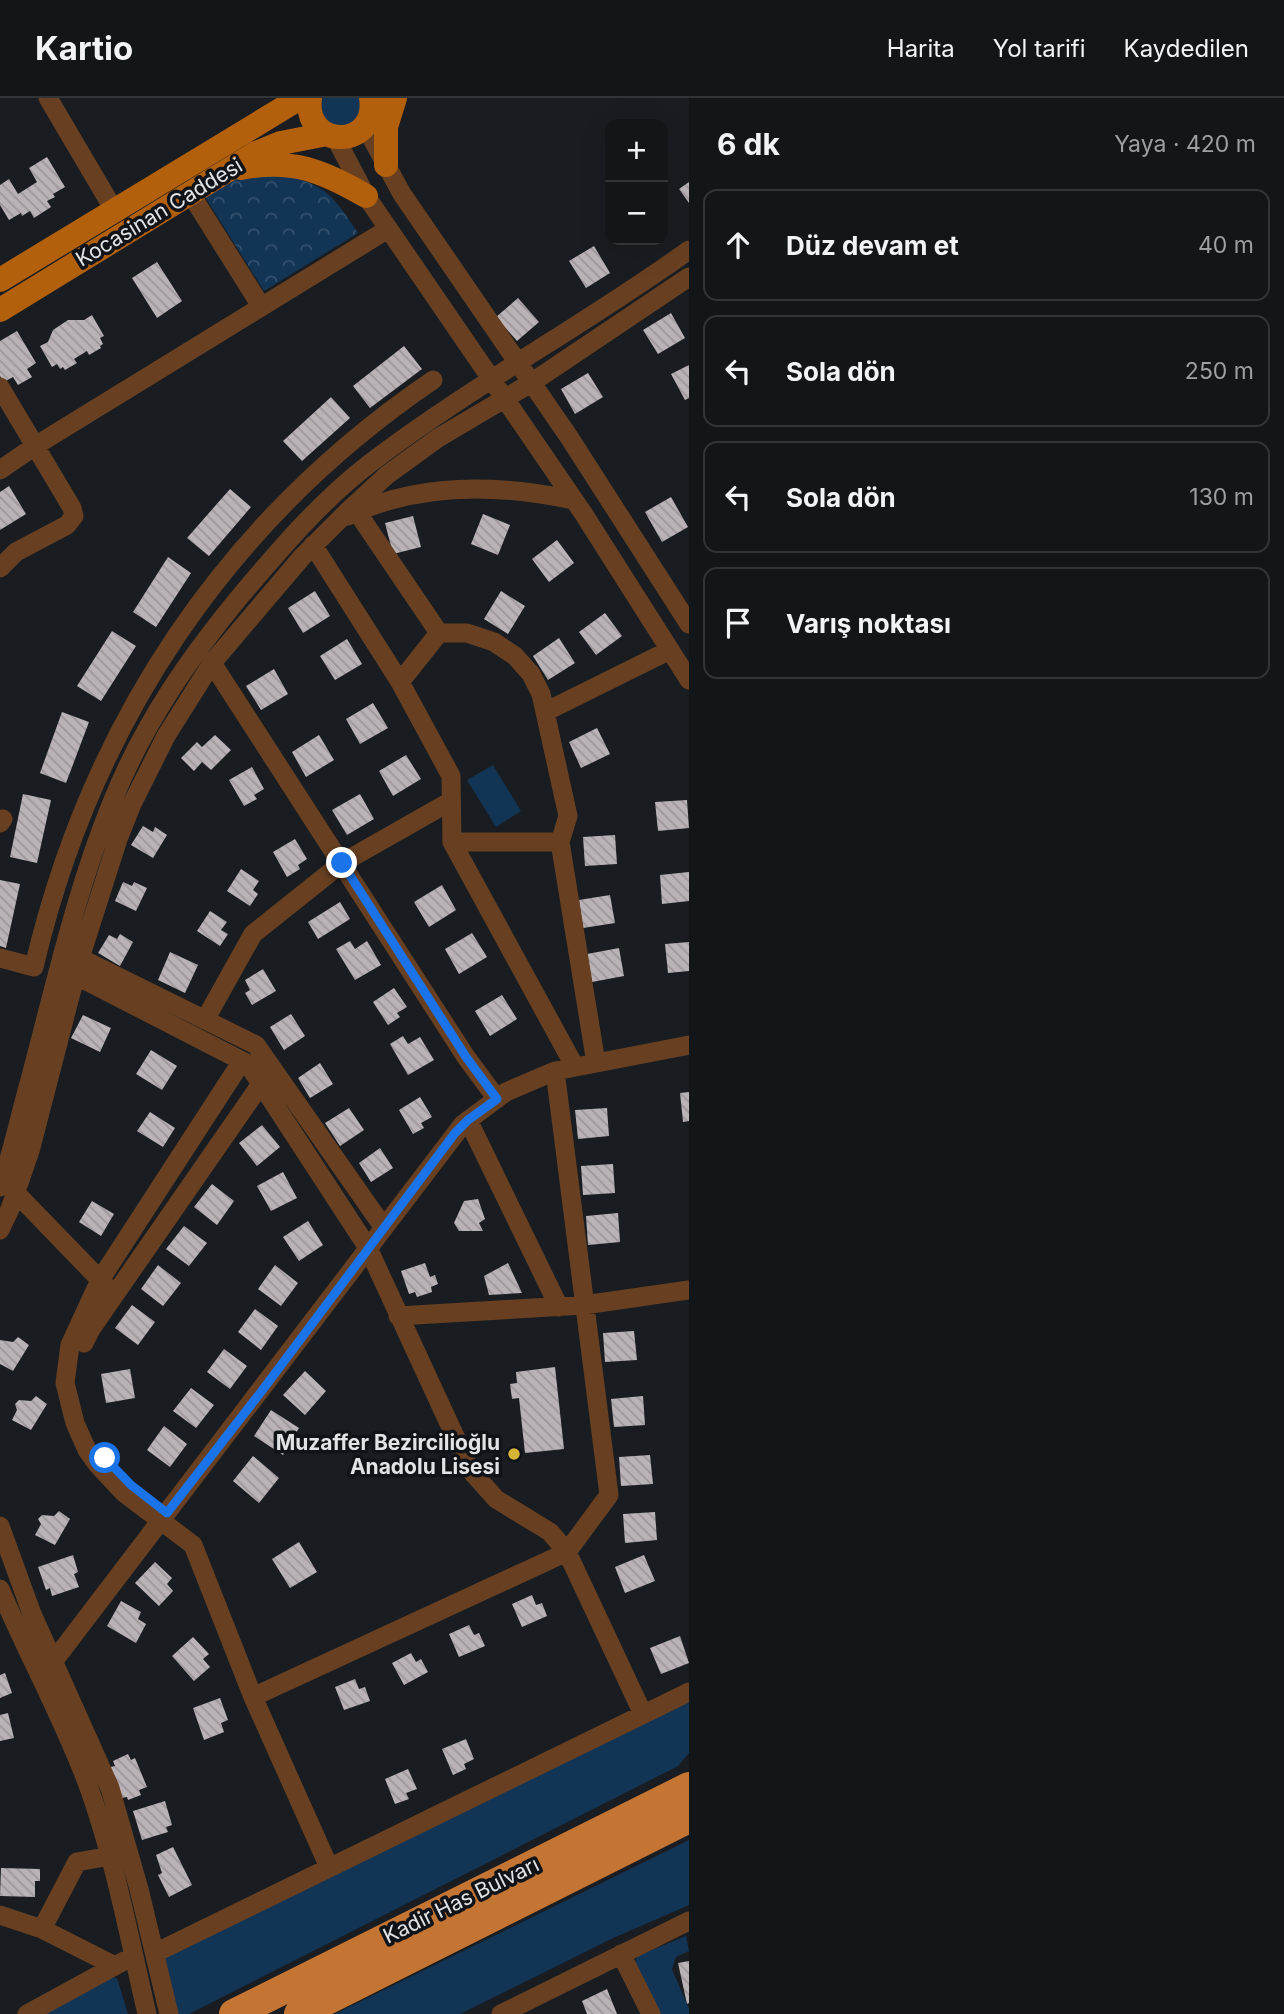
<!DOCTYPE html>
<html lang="tr">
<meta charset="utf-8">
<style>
body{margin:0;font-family:Inter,sans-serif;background:#1c1f22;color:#f1f3f6}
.controls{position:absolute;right:21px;top:21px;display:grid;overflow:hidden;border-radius:14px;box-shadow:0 7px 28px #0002}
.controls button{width:63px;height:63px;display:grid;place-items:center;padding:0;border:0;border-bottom:2px solid #323538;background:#131619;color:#f1f3f6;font:35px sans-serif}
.stop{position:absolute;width:21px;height:21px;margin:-16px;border:5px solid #1a73e8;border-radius:50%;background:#fff}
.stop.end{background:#1a73e8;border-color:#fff;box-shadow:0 2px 7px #0008}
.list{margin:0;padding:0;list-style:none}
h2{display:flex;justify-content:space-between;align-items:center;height:91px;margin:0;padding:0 28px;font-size:30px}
h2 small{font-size:23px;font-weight:400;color:#9d9fa2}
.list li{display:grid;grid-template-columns:46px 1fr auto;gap:21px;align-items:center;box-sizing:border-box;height:112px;margin:0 14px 14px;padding:0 14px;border:2px solid #323538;border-radius:14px}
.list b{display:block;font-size:26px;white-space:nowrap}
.list em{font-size:23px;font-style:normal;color:#9d9fa2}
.icon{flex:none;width:38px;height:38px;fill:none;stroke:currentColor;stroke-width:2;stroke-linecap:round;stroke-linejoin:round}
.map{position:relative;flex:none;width:689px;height:1916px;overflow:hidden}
header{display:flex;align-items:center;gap:42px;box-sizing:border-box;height:98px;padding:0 35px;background:#131619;border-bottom:2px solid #323538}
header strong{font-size:33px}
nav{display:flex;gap:38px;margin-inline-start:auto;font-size:24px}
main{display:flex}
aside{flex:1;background:#131619}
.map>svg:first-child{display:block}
.grass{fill:#123455}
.forest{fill:url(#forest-crowns)}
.building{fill:url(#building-back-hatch)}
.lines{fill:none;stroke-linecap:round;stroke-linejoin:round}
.minor{stroke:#684021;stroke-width:19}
.major{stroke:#b3600d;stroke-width:24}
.highway{stroke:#c47433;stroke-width:30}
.route{stroke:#1a73e8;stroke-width:9}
.poi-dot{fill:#d7b434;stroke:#101418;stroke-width:2.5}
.labels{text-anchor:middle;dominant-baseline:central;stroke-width:7;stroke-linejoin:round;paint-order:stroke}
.street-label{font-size:21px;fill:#e1e4e7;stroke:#101418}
.poi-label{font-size:21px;font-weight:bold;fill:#e1e4e7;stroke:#101418;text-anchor:end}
</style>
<header>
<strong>Kartio</strong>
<nav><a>Harita</a><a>Yol tarifi</a><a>Kaydedilen</a></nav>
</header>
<main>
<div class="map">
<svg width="689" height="1916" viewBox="0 0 689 1916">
<defs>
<pattern id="forest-crowns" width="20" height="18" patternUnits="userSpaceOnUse" patternTransform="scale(1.75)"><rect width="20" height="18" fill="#123455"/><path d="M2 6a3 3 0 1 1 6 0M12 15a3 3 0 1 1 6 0" fill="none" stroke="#34516d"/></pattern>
<pattern id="building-back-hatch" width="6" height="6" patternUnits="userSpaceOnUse" patternTransform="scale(1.75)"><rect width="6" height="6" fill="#b9b2b6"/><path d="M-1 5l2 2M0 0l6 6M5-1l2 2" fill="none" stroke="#9c969a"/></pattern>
</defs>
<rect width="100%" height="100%" fill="#191d21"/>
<path class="grass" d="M319 0H363V12L348 30 325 25Z
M493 667 521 713 496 729 467 682Z
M689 1603V1655L678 1668 189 1916H176L161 1857Z
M689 1742V1807L611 1841 460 1916H335Z
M686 1838 689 1853 676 1859 672 1871 689 1911V1916H659L634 1868 637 1858Z
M108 1880H117L128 1916H43Z"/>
<path class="forest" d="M271 74C325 87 328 90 358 135L264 193 205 99 235 81Z"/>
<path class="building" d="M47 59 65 89 53 96 55 99 47 103 51 109 34 120 30 113 22 118 21 115 9 122 0 107V87L9 81 18 96 37 84 29 70Z
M689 84V105L679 91Z
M594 148 610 175 586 190 569 163Z
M157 164 182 203 157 220 132 180Z
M518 200 539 224 517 243 496 219Z
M671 215 685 240 658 256 643 232Z
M92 217 104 238 100 240 103 246 100 248 101 250 89 257 87 253 74 261 77 265 65 272 63 269 60 271 57 266 52 269 40 248 48 244 53 232 68 222H84Z
M17 233 36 265 27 271 32 279 18 287 13 279 4 284 0 278V243Z
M404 248 422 271 370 310 353 288Z
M689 267V300L685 302 671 276Z
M588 275 603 299 575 316 561 291Z
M331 299 350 320 302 363 283 343Z
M9 388 26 416 0 432V394Z
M230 391 251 409 209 458 187 440Z
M671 399 688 429 662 444 645 414Z
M483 416 510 427 498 457 471 446Z
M413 418 421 449 393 456 385 425Z
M557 442 574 465 549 484 532 461Z
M168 459 191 475 156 529 133 514Z
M315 493 330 518 303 535 288 510Z
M501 493 525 508 508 536 484 521Z
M605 515 622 538 596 557 579 534Z
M112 533 136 548 101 603 77 588Z
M559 540 575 565 548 582 533 558Z
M347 541 362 566 335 582 320 558Z
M274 571 288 596 261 612 246 588Z
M373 605 388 630 360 646 346 621Z
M62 614 89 624 66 685 40 675Z
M597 630 610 656 581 670 569 644Z
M215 637 231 652 211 672 202 664 194 673 181 660 197 644 202 649Z
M319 637 334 662 306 679 292 654Z
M406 657 421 681 393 698 379 673Z
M252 669 264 691 254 697 257 701 244 708 229 682Z
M23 696 51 702 37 765 10 759Z
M360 696 374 721 347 737 332 712Z
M687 702 689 730 658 733 655 704Z
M143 728 153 734 155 729 167 737 153 760 131 747Z
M615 737 617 766 585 768 583 739Z
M295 741 307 761 298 767 300 771 287 779 273 754Z
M241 771 259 783 253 792 258 796 250 808 227 793Z
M689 774V803L662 806 660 777Z
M0 782 20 786 6 850 0 848Z
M123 784 132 788 134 784 147 790 136 813 115 803Z
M442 787 456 812 429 829 414 804Z
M610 797 615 825 583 830 579 802Z
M340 804 350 821 318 841 308 824Z
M210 813 227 824 221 832 228 836 220 848 197 833Z
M472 835 487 859 459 876 445 851Z
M120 836 133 844 120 868 98 855 109 837 117 841Z
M350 843 355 851 367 843 381 867 355 882 336 851Z
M689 844V873L668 875 665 846Z
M619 850 624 878 592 884 587 856Z
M170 854 198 867 185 895 158 882Z
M263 871 276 893 252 907 245 895 250 892 245 882Z
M394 890 407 909 397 915 400 919 388 927 373 904Z
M502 897 517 921 490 938 475 913Z
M291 916 305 938 284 952 270 929Z
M83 917 111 930 100 954 71 940Z
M403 938 408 946 420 939 434 962 408 977 390 946Z
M151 952 177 968 162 992 136 976Z
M320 965 333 986 310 1000 298 980Z
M689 994V1023L683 1024 680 995Z
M420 999 432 1019 421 1025 424 1030 413 1036 399 1012Z
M349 1010 364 1032 340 1048 325 1025Z
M607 1010 609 1038 578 1041 575 1012Z
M150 1014 175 1030 163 1049 137 1033Z
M262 1027 280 1049 257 1068 239 1045Z
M380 1050 393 1070 371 1084 359 1065Z
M613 1066 615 1095 583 1097 581 1068Z
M283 1074 297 1100 271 1113 257 1088Z
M212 1086 234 1103 217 1127 194 1109Z
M478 1101 485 1121 479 1125 483 1133H459L454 1125 464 1103Z
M92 1103 114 1116 101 1138 79 1124Z
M618 1115 620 1144 588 1147 586 1118Z
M308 1123 323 1147 299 1163 283 1139Z
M184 1128 207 1145 189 1168 166 1151Z
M425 1165 430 1179 435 1177 438 1186 431 1189 432 1194 417 1199 415 1194 409 1196 401 1173Z
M508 1165 522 1195 489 1197 484 1178Z
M158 1167 181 1185 163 1208 141 1191Z
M275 1167 298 1185 281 1208 258 1191Z
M132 1207 155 1224 138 1247 115 1230Z
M255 1211 278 1228 261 1252 238 1234Z
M634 1233 637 1262 605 1264 603 1235Z
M18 1239 29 1247 13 1273 0 1266V1242L13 1244Z
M224 1251 247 1268 230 1291 207 1274Z
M555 1269 564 1351 525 1355 519 1300 512 1301 510 1286 517 1285 516 1274Z
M130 1271 135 1300 106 1305 101 1276Z
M305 1273 326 1293 305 1317 283 1297Z
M191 1290 214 1307 196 1330 173 1313Z
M36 1298 47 1306 31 1332 12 1322 17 1312 15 1306 19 1302 31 1303Z
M643 1298 645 1327 614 1329 611 1301Z
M271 1312 299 1330 283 1357 254 1338Z
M164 1328 187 1346 170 1369 147 1352Z
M650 1357 653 1386 621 1388 619 1359Z
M253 1358 279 1380 259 1405 233 1383Z
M59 1413 70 1421 55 1447 35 1437 41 1426 38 1421 42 1417 54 1418Z
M655 1414 657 1442 625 1445 623 1416Z
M299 1444 317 1474 290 1490 272 1461Z
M73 1457 78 1474 74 1476 79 1489 52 1498 50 1490 46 1492 38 1469Z
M644 1457 655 1483 625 1495 615 1469Z
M155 1464 172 1480 167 1486 173 1493 159 1508 135 1485Z
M532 1497 536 1507 542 1505 547 1518 522 1529 512 1506Z
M121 1503 141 1514 138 1521 146 1526 136 1545 107 1528Z
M469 1527 474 1537 479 1535 485 1548 459 1559 449 1536Z
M680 1538 689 1565 661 1576 650 1550Z
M193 1539 209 1556 203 1561 210 1569 194 1583 172 1558Z
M411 1555 416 1564 421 1561 428 1574 404 1587 392 1565Z
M5 1575 12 1595 0 1600V1577Z
M355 1581 359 1591 365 1589 370 1603 344 1612 335 1589Z
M220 1600 228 1622 221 1625 224 1634 204 1642 193 1610Z
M8 1615 14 1640 0 1643V1617Z
M466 1641 474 1661 464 1666 466 1671 453 1677 442 1651Z
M128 1656 131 1662 135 1660 147 1689 139 1692 141 1697 128 1702 127 1699 122 1700 110 1669 115 1668 113 1663Z
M408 1671 417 1691 406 1695 409 1701 395 1706 385 1681Z
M165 1703 172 1727 166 1729 168 1734 142 1742 133 1713Z
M173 1749 192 1787 169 1799 158 1777 162 1775 156 1757Z
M1 1770 40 1771V1783H35V1799L0 1798Z
M689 1863V1905L687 1906 678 1865Z
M607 1891 617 1916H587L582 1903Z"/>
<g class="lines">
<path class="minor" d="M48 0 114 112
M365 28 402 96 569 339 689 526
M335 39 366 98 583 415 689 582
M190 95 261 208
M0 289 72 410 74 418 67 427 16 454 0 470
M0 372 35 348 388 131
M357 414 439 535H467L494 544 515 558 531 576 541 596 568 718 560 744H452
M348 418C419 384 498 386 573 402
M313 447 400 584 451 678 452 744 575 969
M212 565 466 959 497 1001
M400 584 439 535
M545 614 670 552
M0 725 3 721
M560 744 596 965
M0 860 34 869C91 625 226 423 433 282
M80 860 256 947 384 1130
M75 877 248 966 368 1150 471 1373 496 1401 550 1434 567 1454 643 1616
M205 922 253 836 342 765 451 703
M242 963 100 1182 70 1247 65 1285 75 1325 87 1352 97 1366 124 1395 193 1447 253 1599 567 1454 609 1397 555 973
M468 1022 559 1209
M0 1089C12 1056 19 1022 28 989 54 893 75 794 113 702 144 625 189 560 242 496 281 450 321 403 369 366 471 288 585 227 689 152
M16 1095 108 1190
M0 1132 10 1111 30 1053 80 860 118 741 132 706 166 638 212 565 302 459 349 412 387 377 438 340 531 285 689 179
M398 1218 584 1207 689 1192
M84 1245 91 1231 261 986
M0 1428 32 1516 110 1690 139 1791 169 1916
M0 1491C28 1557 63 1620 88 1687 115 1762 129 1839 147 1916
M53 1564 463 1026 506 994 555 973 689 947
M253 1599 329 1769
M0 1817 42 1831 115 1868
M42 1831 77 1764 110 1758
M155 1855 689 1594
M621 1856 651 1916
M27 1916 124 1863
M501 1916 689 1823"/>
<path class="major" d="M310 0C303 53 379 51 371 0
M386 67V29L395 0
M241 70C292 60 323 73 366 98
M0 182 300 0
M0 212 256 55 281 45 327 36"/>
<path class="highway" d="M234 1916 689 1689
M299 1916 689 1720"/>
</g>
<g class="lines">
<path class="route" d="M105 1360 131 1387 167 1415 261 1294 455 1035 468 1022 497 1001 466 959 342 765"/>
</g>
<circle class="poi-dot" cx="514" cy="1356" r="7"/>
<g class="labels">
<g class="street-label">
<text transform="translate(159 114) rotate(-31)">Kocasinan Caddesi</text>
<text transform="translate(461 1802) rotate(-26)">Kadir Has Bulvarı</text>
</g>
<g class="poi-label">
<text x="500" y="1344">Muzaffer Bezircilioğlu<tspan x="500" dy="24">Anadolu Lisesi</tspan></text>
</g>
</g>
</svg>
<div class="controls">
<button>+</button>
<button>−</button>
</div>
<div class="stop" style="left:105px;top:1360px"></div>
<div class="stop end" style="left:342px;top:765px"></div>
</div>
<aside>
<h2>6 dk<small>Yaya · 420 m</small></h2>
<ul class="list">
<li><svg class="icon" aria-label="ahead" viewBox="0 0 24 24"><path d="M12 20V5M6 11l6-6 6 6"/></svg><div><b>Düz devam et</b></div><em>40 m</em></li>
<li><svg class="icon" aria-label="left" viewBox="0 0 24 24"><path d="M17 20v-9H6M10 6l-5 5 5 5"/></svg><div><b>Sola dön</b></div><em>250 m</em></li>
<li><svg class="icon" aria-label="left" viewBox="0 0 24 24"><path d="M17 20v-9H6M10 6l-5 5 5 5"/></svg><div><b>Sola dön</b></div><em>130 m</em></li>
<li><svg class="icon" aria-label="arrive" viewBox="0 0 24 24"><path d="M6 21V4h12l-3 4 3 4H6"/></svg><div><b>Varış noktası</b></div></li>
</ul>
</aside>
</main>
